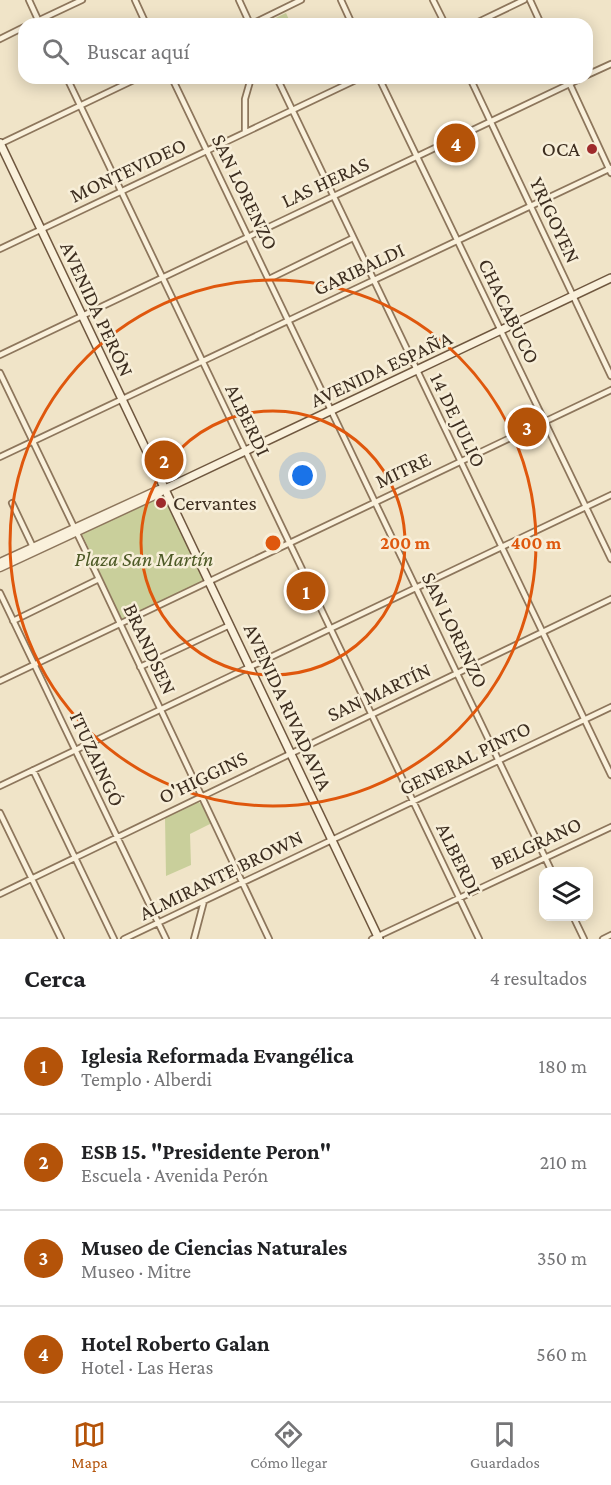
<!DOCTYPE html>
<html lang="es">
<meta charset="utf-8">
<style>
body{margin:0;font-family:"Crimson Pro",serif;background:#f2f2f2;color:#202124}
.controls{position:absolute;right:18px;bottom:18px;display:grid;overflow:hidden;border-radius:12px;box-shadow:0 3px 15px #0003}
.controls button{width:54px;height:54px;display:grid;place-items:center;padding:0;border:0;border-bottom:2px solid #e0e0e0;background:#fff;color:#202124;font:30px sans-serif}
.you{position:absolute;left:303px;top:476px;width:21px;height:21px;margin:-15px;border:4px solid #fff;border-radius:50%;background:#1a73e8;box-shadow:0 0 0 9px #1a73e833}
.badge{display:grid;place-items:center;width:39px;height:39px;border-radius:50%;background:#b45309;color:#fff;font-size:20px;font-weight:700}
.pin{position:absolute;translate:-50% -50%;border:3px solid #fff;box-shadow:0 2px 6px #0006}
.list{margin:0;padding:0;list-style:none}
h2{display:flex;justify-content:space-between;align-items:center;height:78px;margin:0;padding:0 24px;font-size:26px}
h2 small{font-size:20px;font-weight:400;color:#757577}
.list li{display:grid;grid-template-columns:39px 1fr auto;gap:18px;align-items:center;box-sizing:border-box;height:96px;padding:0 24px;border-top:2px solid #e0e0e0}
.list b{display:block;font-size:22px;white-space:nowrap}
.list p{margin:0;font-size:20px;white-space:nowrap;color:#757577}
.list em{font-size:20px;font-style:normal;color:#757577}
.icon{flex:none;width:33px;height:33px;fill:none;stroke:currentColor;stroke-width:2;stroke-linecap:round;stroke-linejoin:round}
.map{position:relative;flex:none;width:611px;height:939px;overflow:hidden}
.search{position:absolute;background:#fff;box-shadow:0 3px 15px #0003;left:18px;right:18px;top:18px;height:66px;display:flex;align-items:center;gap:15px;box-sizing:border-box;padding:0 21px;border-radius:18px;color:#757577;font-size:22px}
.sheet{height:462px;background:#fff}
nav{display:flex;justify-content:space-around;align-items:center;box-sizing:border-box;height:84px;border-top:2px solid #e0e0e0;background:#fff;font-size:16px;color:#757577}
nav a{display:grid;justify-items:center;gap:3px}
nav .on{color:#b45309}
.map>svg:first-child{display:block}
.green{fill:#c9cf9b}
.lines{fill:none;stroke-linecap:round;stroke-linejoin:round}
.minor-casing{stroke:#8d765c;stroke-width:8}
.tertiary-casing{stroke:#8d765c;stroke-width:9}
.secondary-casing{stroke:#6f573f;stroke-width:10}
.minor{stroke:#faf1dc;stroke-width:4.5}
.tertiary{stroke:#faf1dc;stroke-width:6}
.secondary{stroke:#faf1dc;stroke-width:7}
.ring{fill:none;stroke:#df570d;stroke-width:3}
.poi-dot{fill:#9e2a2b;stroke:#f7eed8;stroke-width:2}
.labels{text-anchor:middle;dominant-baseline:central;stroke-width:5;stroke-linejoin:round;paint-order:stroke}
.poi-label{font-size:21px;fill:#3d2e20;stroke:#f7eed8;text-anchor:end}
.street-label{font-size:21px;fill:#3d2e20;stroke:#f7eed8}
.park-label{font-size:21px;font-style:italic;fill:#4d5a26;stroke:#f7eed8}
.centre{fill:#df570d;stroke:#f7eed8;stroke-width:3}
.ring-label{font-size:18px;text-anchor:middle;font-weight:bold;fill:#df570d;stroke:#f7eed8;stroke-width:5;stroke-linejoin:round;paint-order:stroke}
</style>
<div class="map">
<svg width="611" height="939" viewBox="0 0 611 939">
<rect width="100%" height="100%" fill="#f0e4c8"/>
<path class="green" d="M286 13 291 24H263Z
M163 495 204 581 122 620 82 534Z
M198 802 202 804 212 823 190 834 191 865 166 876 165 817Z"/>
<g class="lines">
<g class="minor-casing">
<path id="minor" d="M29 0 40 24
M135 0 146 24
M239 0 250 24
M341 0 352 24
M433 0 445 24
M530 0 541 24
M31 24 82 0
M252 24 301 0
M474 24 524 0
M0 39 24 27
M587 75 611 64
M67 78 479 939
M172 78 552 872
M277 78 611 775
M379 78 611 559
M470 78 611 376
M567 78 611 173
M245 132V99L251 78
M0 144 138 78
M0 249 360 78
M269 279 353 238
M0 355 582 78
M0 373 99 579 269 939
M0 457 611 168
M12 503 33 547
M0 593 166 939
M13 621 99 579
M140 667 230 625
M0 681 611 390
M33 770 114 939
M0 786 611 495
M0 813 61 939
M0 894 611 599
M573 916 584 939
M124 939 611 707
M194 939 204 901
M372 939 611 827
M603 939 611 935"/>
</g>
<g class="tertiary-casing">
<path id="tertiary" d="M0 562 159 489H165
M0 568 159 494 165 489"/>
</g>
<g class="secondary-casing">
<path id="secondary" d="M0 143 379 939
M165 489 611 278"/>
</g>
<use href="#minor" class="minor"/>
<use href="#tertiary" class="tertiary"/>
<use href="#secondary" class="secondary"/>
</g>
<g class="ring">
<circle cx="273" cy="543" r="132"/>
<circle cx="273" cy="543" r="263"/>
</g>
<g class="poi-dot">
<circle cx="592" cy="149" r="6"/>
<circle cx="161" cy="503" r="6"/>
</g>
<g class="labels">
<g class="poi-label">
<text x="580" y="149">OCA</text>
<text x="173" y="503" text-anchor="start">Cervantes</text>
</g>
<g class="street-label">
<text transform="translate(128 170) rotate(-25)">MONTEVIDEO</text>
<text transform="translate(325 182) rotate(-25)">LAS HERAS</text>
<text transform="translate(245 192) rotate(64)">SAN LORENZO</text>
<text transform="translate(555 220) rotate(65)">YRIGOYEN</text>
<text transform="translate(359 269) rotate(-25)">GARIBALDI</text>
<text transform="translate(97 309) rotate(65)">AVENIDA PERÓN</text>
<text transform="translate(509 311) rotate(64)">CHACABUCO</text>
<text transform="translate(381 369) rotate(-25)">AVENIDA ESPAÑA</text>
<text transform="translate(248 420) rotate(64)">ALBERDI</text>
<text transform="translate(458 420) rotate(64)">14 DE JULIO</text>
<text transform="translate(403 470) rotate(-25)">MITRE</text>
<text transform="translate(455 630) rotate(64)">SAN LORENZO</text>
<text transform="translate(150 649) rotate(65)">BRANDSEN</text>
<text transform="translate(379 692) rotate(-25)">SAN MARTÍN</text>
<text transform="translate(288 707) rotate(65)">AVENIDA RIVADAVIA</text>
<text transform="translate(465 758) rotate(-26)">GENERAL PINTO</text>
<text transform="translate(97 759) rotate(65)">ITUZAINGÓ</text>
<text transform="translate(203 777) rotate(-26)">O'HIGGINS</text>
<text transform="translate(536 843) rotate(-25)">BELGRANO</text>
<text transform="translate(459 859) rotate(64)">ALBERDI</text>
<text transform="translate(221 875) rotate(-26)">ALMIRANTE BROWN</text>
</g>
<g class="park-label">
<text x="144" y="559">Plaza San Martín</text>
</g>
</g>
<circle cx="273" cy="543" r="9" class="centre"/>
<g class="ring-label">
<text x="405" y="549">200 m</text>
<text x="536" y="549">400 m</text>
</g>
</svg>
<div class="controls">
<button><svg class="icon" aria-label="layers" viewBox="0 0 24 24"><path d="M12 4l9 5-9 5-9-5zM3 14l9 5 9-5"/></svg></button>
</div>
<div class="you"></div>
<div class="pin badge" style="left:306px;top:591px">1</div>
<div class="pin badge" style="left:164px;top:460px">2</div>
<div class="pin badge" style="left:527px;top:427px">3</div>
<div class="pin badge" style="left:456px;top:143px">4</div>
<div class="search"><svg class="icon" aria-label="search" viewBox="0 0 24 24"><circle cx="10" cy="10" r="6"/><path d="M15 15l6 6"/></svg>Buscar aquí</div>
</div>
<section class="sheet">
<h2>Cerca<small>4 resultados</small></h2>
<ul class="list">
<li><span class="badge">1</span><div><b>Iglesia Reformada Evangélica</b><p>Templo · Alberdi</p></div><em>180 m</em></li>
<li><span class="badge">2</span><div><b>ESB 15. &quot;Presidente Peron&quot;</b><p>Escuela · Avenida Perón</p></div><em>210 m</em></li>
<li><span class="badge">3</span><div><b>Museo de Ciencias Naturales</b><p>Museo · Mitre</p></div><em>350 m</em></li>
<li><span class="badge">4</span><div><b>Hotel Roberto Galan</b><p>Hotel · Las Heras</p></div><em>560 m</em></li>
</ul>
</section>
<nav>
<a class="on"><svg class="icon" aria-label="map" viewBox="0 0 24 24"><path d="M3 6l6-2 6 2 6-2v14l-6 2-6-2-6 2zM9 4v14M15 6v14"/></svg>Mapa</a>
<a><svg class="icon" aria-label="directions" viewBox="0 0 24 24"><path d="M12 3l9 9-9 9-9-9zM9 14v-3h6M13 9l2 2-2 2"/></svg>Cómo llegar</a>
<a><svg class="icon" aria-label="saved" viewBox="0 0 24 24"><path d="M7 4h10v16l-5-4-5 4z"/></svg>Guardados</a>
</nav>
